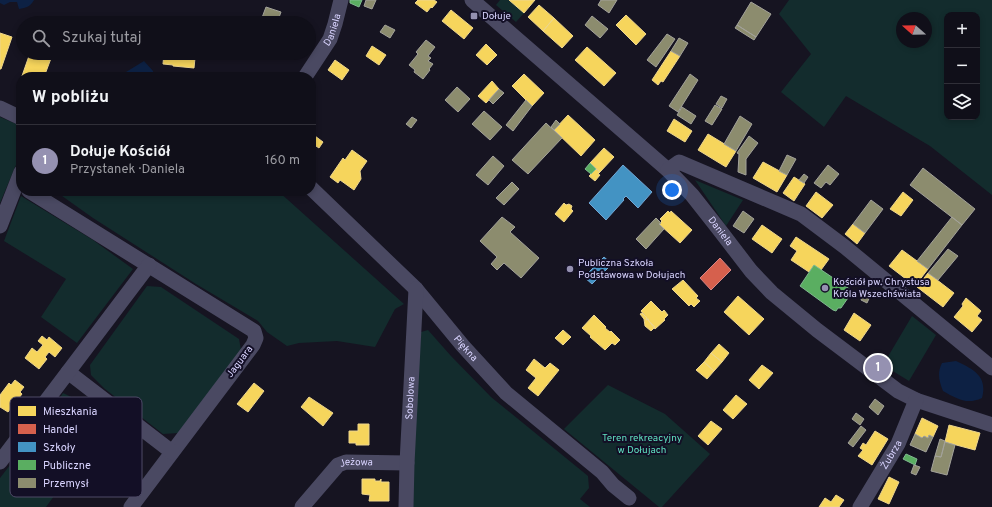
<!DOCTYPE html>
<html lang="pl">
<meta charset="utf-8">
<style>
body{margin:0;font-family:Overpass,sans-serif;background:#1e1d26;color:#f1f3f6}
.controls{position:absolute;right:12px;top:12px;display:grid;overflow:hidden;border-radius:8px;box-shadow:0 2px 6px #0003}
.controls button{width:36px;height:36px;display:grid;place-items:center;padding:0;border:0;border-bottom:1px solid #302f38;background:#100f19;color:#f1f3f6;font:20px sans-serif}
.compass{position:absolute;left:896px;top:12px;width:36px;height:36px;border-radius:50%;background:#100f19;box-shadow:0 2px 6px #0003;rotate:290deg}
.you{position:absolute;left:672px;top:190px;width:14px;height:14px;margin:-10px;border:3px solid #fff;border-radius:50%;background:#1a73e8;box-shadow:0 0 0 6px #1a73e833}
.badge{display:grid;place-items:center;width:26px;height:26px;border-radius:50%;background:#9591b1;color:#fff;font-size:13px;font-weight:700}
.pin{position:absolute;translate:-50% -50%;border:2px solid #fff;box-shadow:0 1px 4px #0006}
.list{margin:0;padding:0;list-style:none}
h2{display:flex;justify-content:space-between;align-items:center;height:52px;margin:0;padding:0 16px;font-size:17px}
h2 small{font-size:13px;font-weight:400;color:#9c9ca2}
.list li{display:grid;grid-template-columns:26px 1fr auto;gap:12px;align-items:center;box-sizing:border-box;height:72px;padding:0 16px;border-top:1px solid #302f38}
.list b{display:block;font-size:15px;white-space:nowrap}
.list p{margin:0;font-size:13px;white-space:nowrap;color:#9c9ca2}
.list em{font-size:13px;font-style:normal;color:#9c9ca2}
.icon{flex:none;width:22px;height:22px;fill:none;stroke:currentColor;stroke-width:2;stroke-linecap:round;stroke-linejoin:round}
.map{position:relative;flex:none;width:992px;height:507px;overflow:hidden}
.search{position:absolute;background:#100f19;box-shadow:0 2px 6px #0003;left:16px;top:16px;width:300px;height:44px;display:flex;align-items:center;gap:10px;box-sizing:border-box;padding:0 14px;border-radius:22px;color:#9c9ca2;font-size:15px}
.panel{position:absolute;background:#100f19;box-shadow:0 2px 6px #0003;left:16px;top:72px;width:300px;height:124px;border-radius:16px}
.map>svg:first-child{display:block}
.green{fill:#132c2d;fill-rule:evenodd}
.water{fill:#0d2144}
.homes{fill:#f6d55c;stroke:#edd58d}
.shops{fill:#d6604d;stroke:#d78382}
.schools{fill:#4393c3;stroke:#70a6d5}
.public{fill:#5aae61;stroke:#80b990}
.industry{fill:#8c8c6e;stroke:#a3a29a}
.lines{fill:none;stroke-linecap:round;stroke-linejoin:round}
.minor{stroke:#4a4962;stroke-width:15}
.poi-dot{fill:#9591b1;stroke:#130f26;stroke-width:1.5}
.labels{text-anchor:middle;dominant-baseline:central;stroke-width:4;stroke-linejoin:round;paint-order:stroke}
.poi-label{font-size:10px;fill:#d9d4ff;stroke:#130f26;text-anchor:start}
.street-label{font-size:10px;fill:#d9d4ff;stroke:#130f26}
.park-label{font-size:10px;fill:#5fe0c0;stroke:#130f26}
.key{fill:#130f26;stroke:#4e4a67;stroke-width:1}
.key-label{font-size:11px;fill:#d9d4ff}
</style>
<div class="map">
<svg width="992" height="507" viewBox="0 0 992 507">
<rect width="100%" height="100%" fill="#161421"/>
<path class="green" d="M500 0H509L524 13 516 22 496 5Z
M789 0H992V195L930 146 846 96 824 127 781 92 811 54 779 14ZM947 15H977V117H947ZM902 18H926V42H902Z
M0 117 21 126V153L0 203Z
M695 180 743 200 726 226Z
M55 191H278L404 304 395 309 375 347 337 341 299 343 287 346 267 332 258 321 196 284 93 218Z
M21 196 93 240 133 269 77 343 41 317 66 279 4 241Z
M147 286 161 287 239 339 241 350 178 433 163 434 105 389 91 375 90 365Z
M912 316 936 335 909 381 883 365Z
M428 330 451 356 491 397 588 476 589 488 580 499 590 507H413L415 398 421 332Z
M608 385 665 414 710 454 662 507H659L564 429Z
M63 393 102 412 68 477 46 507H0V478L48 416Z"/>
<path class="water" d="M0 0H34C31 6 26 8 19 9L17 2H10L4 5 0 3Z
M144 61 153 71 154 77H123L126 72Z
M956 361C973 369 988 376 982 398 967 405 957 399 943 391 939 381 937 373 942 363Z"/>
<path class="homes" d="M418 0H434L437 2 432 8 431 7 427 12 415 3Z
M509 0H535L524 13Z
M539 5 554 18 543 31 528 17Z
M451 10 473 28 464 39 442 21Z
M626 15 646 34 636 45 616 25Z
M554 18 573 36 562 48 543 31Z
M0 33 12 37 1 69H0Z
M486 44 497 55 487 65 476 55Z
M372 46 386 55 379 65 366 56Z
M587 47 616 73 604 86 575 60Z
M671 51 680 56 663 82 661 81 658 85 652 80Z
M30 53H53L44 77 22 76Z
M164 53H190L194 55 195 58 194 68 173 66V65L163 64Z
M335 60 349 70 342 80 328 70Z
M524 74 544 93 532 106 512 86Z
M492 81 499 89 486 103 478 96Z
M568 115 595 140 581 156 554 130Z
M674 119 692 131 685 142 667 131Z
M311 133 323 142 319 148 316 146 311 153Z
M708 134 736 151 726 167 698 150Z
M604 148 614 157 600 172 590 163Z
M352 150 367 161 360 171 361 179 354 190 340 180 338 183 330 177 343 158 345 160Z
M763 162 787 175 777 192 753 178Z
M596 169 600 172 598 174 600 175 595 181 589 176Z
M794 177 805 184 794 201 783 193Z
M816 192 833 205 822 218 806 206Z
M903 192 913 200 901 216 890 209Z
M564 203 566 205 569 204 572 206 571 209 573 211 564 222 555 214Z
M668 211 670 213 671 211 692 230 680 243 659 224 662 221 660 219Z
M853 224 865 233 857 244 845 234Z
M762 225 782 239 772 253 752 239Z
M796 237 829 259 821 270 814 265 809 272 791 260 797 251 790 246Z
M902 250 928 269 915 286 889 266Z
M928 273 954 293 943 307 917 287Z
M683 280 698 296 696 298 700 301 694 307 691 304 689 306 672 289Z
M738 296 764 319 749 335 724 312Z
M966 298 981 311 977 316 982 320 972 332 954 317 963 306 962 304Z
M651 301 662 312 664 310 668 315 664 319 665 320 655 329 648 320 649 319 646 320 647 318 641 311Z
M642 313 647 318 646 320 648 319V320L655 327 651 331 645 326 644 319 640 314Z
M854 313 871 325 860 341 844 330Z
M594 315 606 327 605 328 610 332 611 331 620 340 615 345 612 343 605 350 590 337 591 336 582 328Z
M563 330 571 337 563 345 555 338Z
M42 336 47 340 49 337 62 348 55 357 49 352 45 357 47 359 39 369 25 358 32 348 37 352 43 345 38 341Z
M719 344 729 353 722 362 711 353Z
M711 353 722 362 714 371 704 362Z
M534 359 545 368 550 363 559 370 538 396 528 388 536 378 526 370Z
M704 362 714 371 707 379 696 370Z
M762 365 773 373 759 389 749 380Z
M15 380 24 387 20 392 22 394 8 412 0 407V395L9 383 11 385Z
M254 383 264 391 248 412 237 404Z
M736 395 747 404 733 419 723 410Z
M309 397 333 413 323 426 301 407Z
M922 418 938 426 933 437 929 435 928 438 924 436 922 438 915 434Z
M711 421 722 429 708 445 698 436Z
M358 424H369V445H356V443H349V431H358Z
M949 425 980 433 975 450 945 442Z
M875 431 888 439 872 465 858 456 863 450 860 448 863 443 866 445Z
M889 477 899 482 889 504 878 499Z
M362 479H375V481H380L381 479V482H389V501H369L370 495 362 494Z
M836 495 844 500 839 507H819L825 498 831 502Z"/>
<path class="shops" d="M720 258 731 270 711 290 700 278Z"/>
<path class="schools" d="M623 165 652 192 638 208 626 196 623 199 624 200 606 220 589 203Z
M604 257 612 264 592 284 584 277Z"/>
<path class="public" d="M350 0H362L359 7 350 3Z
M590 163 596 169 591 174 585 169Z
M814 265 851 290 848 293 850 295 841 308H838L836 311 833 310 800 286Z
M906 454 917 459 915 465 903 459Z"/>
<path class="industry" d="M366 0H376L372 9 364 6Z
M601 0H617L609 13 598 5Z
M751 2 771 14 756 37 737 25Z
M266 7 281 12 277 23H260Z
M592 16 608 29 600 38 585 25Z
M385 25 395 30 390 38 380 32Z
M737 25 756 37 754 40 735 28Z
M667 34 675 39 656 67 647 60Z
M679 38 688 43 680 56 671 51Z
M426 40 435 47 428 56 431 58 428 61 433 64 429 69 430 70 423 79 414 72 415 70 409 65 418 54 416 52Z
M690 74 698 80 678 112 669 106Z
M457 87 470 99 458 112 445 100Z
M499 89 504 93 493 104 489 100Z
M721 96 727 99 722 108 716 104Z
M526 100 532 106 513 131 506 125Z
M715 105 722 109 712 125 705 121Z
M682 107 696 116 691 124 677 115Z
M484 111 502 127 490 140 472 124Z
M740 116 752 124 736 151 724 144Z
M412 117 417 120 411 128 406 124Z
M556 120 560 124 554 130 551 127Z
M546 123 562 138 528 174 512 160Z
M749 136 758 143 746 159V175L738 172 739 154 737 153Z
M787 155 796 159 787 175 779 171Z
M493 156 504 166 488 185 476 175Z
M828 165 839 174 830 185 826 182 821 188 814 183Z
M923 168 975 209 962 225 910 185Z
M804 174 808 177 804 183 799 180Z
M512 182 519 189 504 205 496 198Z
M871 200 883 209 865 233 853 224Z
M743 211 754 219 744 233 733 226Z
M502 217 515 227 510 232 539 258 521 278 504 263 497 270 491 264 497 257 480 241Z
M952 217 962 225 928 269 917 261Z
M656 218 661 223 659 224 664 229 646 249 636 239Z
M948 249 958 256 938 280 928 273Z
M865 289 872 292 867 303 861 300Z
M875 399 884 406 878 415 869 407Z
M856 413 864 419 860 425 852 419Z
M861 426 866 430 853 447 848 443Z
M915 434 922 438 924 436 928 438 929 435 933 437 926 452 910 445Z
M940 439 945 441 941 457 935 456Z
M945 442 955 445 947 475 931 471 935 456 941 457Z
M914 465 920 467 916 475 911 473Z"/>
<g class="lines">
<g class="minor">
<path id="s1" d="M472 0 668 170 692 195 718 228 751 271 772 293 817 330 898 391 916 400 992 425"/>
<path id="s2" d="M305 77 330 39 335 24 341 0"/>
<path d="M0 108 21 118"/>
<path d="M668 170 679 162 801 214 845 247 992 368"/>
<path id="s3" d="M311 188 416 289 463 346 506 393 602 472 613 485 629 498"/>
<path d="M29 191 254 331 256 338 253 345 131 507"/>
<path d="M0 226 21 172"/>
<path d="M68 372 172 452"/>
<path d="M0 462 149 265"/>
<path id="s4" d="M302 507 338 465 346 462 407 463"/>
<path id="s5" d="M406 507 407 463 416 289"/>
<path id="s6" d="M860 507 898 444 916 400"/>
</g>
</g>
<g class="poi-dot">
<rect x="470" y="12" width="8" height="8" rx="2"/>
<circle cx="570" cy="269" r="4"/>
<circle cx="825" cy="288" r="4"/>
</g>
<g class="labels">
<g class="poi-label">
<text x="482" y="16">Dołuje</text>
<text x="578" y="263">Publiczna Szkoła<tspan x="578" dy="12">Podstawowa w Dołujach</tspan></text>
<text x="833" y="282">Kościół pw. Chrystusa<tspan x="833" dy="12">Króla Wszechświata</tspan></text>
</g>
<g class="street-label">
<text stroke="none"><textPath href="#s2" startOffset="55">Daniela</textPath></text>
<text stroke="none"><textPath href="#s1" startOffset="340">Daniela</textPath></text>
<text stroke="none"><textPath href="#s3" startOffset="223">Piękna</textPath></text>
<text transform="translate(240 362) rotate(-53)">Jaguara</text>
<text stroke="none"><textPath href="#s5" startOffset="109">Sobolowa</textPath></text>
<text stroke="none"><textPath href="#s6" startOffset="61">Żubrza</textPath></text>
<text stroke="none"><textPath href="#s4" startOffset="74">Jeżowa</textPath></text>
</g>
<g class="park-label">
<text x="642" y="438">Teren rekreacyjny<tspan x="642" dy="12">w Dołujach</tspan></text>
</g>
</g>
<rect x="10" y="397" width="132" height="100" rx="6" class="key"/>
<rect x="18" y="406" width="18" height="10" fill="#f6d55c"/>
<rect x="18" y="424" width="18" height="10" fill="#d6604d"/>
<rect x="18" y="442" width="18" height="10" fill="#4393c3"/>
<rect x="18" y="460" width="18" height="10" fill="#5aae61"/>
<rect x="18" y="478" width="18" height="10" fill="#8c8c6e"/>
<g class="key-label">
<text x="43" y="415">Mieszkania</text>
<text x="43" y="433">Handel</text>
<text x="43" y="451">Szkoły</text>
<text x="43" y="469">Publiczne</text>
<text x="43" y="487">Przemysł</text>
</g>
</svg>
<div class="controls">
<button>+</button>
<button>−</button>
<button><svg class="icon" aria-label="layers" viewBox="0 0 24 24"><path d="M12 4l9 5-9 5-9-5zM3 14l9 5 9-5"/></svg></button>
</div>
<svg class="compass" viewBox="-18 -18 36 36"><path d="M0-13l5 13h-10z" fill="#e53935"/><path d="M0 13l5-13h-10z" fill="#9c9ca2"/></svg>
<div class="you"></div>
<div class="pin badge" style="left:878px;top:368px">1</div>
<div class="search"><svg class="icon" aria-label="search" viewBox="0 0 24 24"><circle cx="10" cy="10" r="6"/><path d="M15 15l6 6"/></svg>Szukaj tutaj</div>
<section class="panel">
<h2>W pobliżu<small></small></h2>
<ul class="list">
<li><span class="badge">1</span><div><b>Dołuje Kościół</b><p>Przystanek · Daniela</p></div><em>160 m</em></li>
</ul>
</section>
</div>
